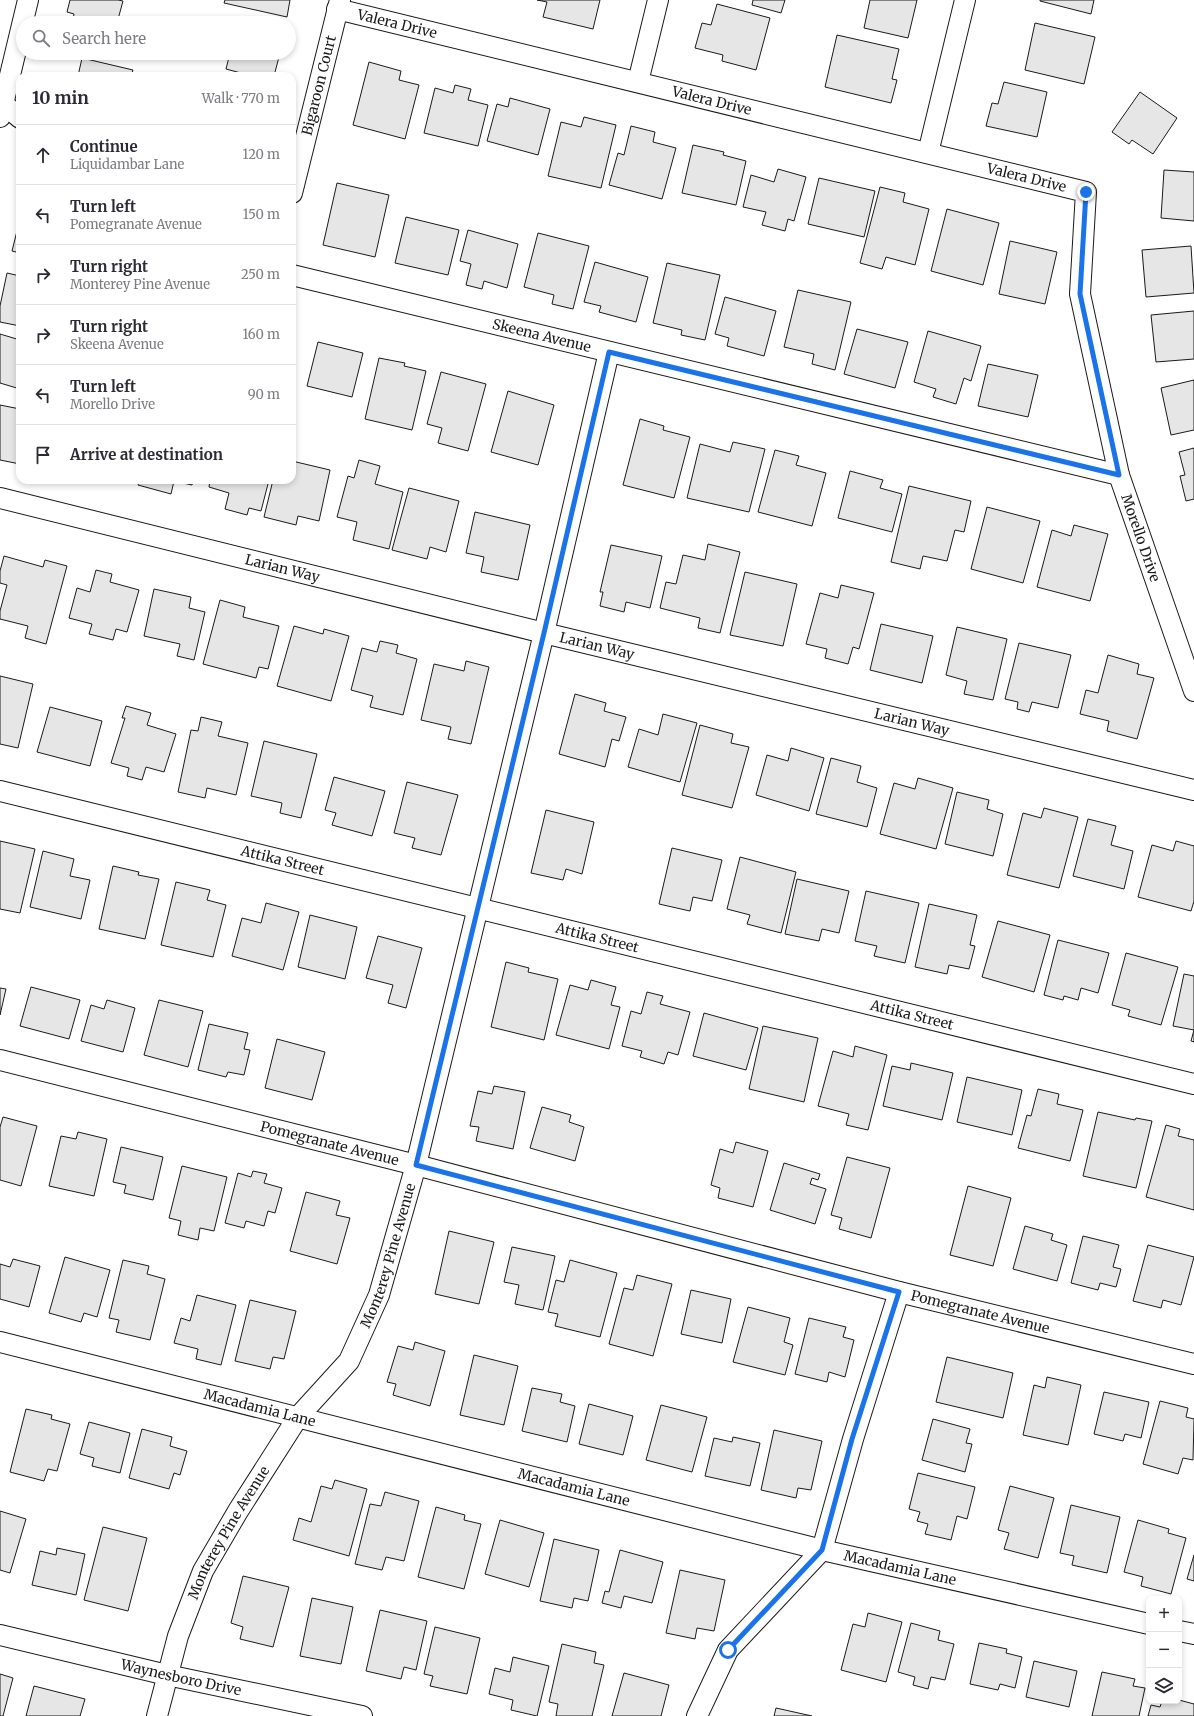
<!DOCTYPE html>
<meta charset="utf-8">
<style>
body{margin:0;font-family:Merriweather,serif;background:#f7f7f7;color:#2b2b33}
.controls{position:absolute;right:12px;bottom:12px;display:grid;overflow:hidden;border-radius:8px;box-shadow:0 2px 6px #0003}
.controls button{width:36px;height:36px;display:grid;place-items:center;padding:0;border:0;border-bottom:1px solid #e1e1e2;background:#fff;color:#2b2b33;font:20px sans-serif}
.stop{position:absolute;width:12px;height:12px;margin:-9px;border:3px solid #1a73e8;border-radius:50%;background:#fff}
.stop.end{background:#1a73e8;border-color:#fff;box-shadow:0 1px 4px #0008}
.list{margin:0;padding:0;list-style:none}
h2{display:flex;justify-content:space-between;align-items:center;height:52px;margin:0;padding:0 16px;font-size:17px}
h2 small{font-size:13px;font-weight:400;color:#7c7c81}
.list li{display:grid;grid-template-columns:26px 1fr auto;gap:12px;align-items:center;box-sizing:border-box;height:60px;padding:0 16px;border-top:1px solid #e1e1e2}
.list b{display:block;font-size:15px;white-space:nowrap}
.list p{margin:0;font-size:13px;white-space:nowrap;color:#7c7c81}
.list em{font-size:13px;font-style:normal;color:#7c7c81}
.icon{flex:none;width:22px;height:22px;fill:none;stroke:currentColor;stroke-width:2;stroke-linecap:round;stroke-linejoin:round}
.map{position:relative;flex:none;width:1194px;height:1716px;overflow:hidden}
.search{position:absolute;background:#fff;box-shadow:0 2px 6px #0003;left:16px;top:16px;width:280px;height:44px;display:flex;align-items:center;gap:10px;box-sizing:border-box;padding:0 14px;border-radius:22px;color:#7c7c81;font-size:15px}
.panel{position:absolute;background:#fff;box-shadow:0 2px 6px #0003;left:16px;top:72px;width:280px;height:412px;border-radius:12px}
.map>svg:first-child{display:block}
.building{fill:#e6e6e6;stroke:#1a1a1a}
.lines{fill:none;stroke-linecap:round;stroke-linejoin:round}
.street-casing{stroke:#1a1a1a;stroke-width:22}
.street{stroke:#fff;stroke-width:20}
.route{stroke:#1a73e8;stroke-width:5}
.labels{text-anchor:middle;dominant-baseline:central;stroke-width:3;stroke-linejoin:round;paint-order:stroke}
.street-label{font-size:14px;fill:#1a1a1a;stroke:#fff}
</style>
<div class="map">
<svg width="1194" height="1716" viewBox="0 0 1194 1716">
<rect width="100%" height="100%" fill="#fff"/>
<path class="building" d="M70 0H118L123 1 117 23H72L74 14 67 12Z
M225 0H290L287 17 224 3Z
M537 0H600L593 29 543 17 547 2Z
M753 0H785L781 13 752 5Z
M870 0H917L908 38 864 28Z
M1040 0H1094L1091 14 1040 1Z
M717 4 770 18 756 70 722 61 723 55 695 48 702 23 711 25Z
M1035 23 1095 37 1084 84 1025 70Z
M837 35 899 49 892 79 897 80 891 103 825 87Z
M230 53H280L274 76H252L226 69Z
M82 58 133 70 131 76H78Z
M369 62 401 71 399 80 419 85 405 139 353 125Z
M1004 82 1047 92 1037 137 986 126 992 103 998 104Z
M455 85 471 89 468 100 488 105 478 146 424 133 435 88 453 93Z
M1140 92 1177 118 1153 154 1132 140 1129 144 1112 132Z
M510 98 550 109 538 155 487 141 497 104 508 107Z
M584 117 616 125 601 188 548 176 561 122 581 127Z
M631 126 655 132 653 142 676 148 662 199 609 185 618 153 624 155Z
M693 145 724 152 723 155 746 161 736 205 682 193Z
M778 169 806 177 794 221 788 219 785 231 762 225 766 212 743 207 751 175 774 182Z
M1164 170 1194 172V221L1161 218Z
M819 178 875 191 864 237 808 224Z
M337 183 389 195 375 257 323 245Z
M880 187 905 193 903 202 929 209 915 265 886 257 882 269 860 263Z
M947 209 999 223 983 285 931 271Z
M406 217 459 230 448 275 395 263Z
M20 219V253L12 251Z
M468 230 518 244 507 288 484 281 482 289 466 285 471 264 460 261Z
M538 233 589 246 573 309 552 304 554 295 524 287Z
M1010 241 1057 252 1045 304 999 294Z
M1191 246 1194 293 1146 297 1142 250Z
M595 262 648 277 636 322 599 312 601 306 584 302Z
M667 263 720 275 705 340 681 335 682 330 653 323Z
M7 273 20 276V326L0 322V306Z
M798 290 851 302 835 370 812 364 814 354 784 347Z
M725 297 776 311 764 356 727 346 729 338 715 334Z
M1194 311V359L1156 362 1151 315Z
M857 329 908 342 895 388 844 374Z
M928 331 981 346 971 381 964 378 956 404 933 397 936 389 914 382Z
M0 334 20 340V389L0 383Z
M318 342 363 353 352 397 307 386Z
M379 358 405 363 404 366 426 371 412 430 365 419Z
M988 364 1038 375 1028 417 978 406Z
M441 372 486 384 468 451 438 443 442 428 427 424Z
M1194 380V430L1171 435 1161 388Z
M508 391 554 405 538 465 491 452Z
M0 405 20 409V464L0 460Z
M640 419 664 426 663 430 690 437 674 498 623 485Z
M733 442 765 449 749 512 687 498 700 444 730 452Z
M1194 448V499L1186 501 1180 476 1185 475 1179 452Z
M775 450 799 456 796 465 826 473 812 526 758 512Z
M359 460 380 466 375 484 403 492 389 549 353 540 357 522 337 517 348 476 354 478Z
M292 461 330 470 319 521 298 516 296 525 264 517 273 480H292Z
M850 471 883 480 880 488 902 494 892 532 838 518Z
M140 480H193L192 485 174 481 171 494 138 485Z
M210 480H269L261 511 249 508 247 515 225 509 229 493 209 487Z
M909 486 971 501 964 532 955 530 947 561 923 556 920 569 891 562Z
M409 488 459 501 446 552 430 547 427 559 392 550Z
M987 507 1040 521 1023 583 971 569Z
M475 512 530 525 518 580 481 572 484 557 466 553Z
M1074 525 1108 534 1090 601 1037 587 1052 530 1071 536Z
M708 544 740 552 720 633 698 628 700 618 660 608 666 582 676 584 683 555 705 560Z
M611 545 662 556 650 608 626 602 624 612 600 606 603 592H600Z
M4 556 43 567 45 560 67 566 46 644 25 638 28 626 0 619V611L7 585 0 583V571Z
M96 570 112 574 110 582 139 590 127 632 116 629 113 640 89 634 92 624 69 618 77 588 90 592Z
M745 572 797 584 783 646 730 635Z
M841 585 874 593 859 649 853 647 848 664 825 658 827 649 806 644 820 593 838 598Z
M154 589 191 597 189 608 205 612 194 660 177 656 180 644 144 636Z
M220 600 245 607 243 617 279 626 268 669 259 667 256 678 203 664Z
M881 624 933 636 922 683 870 670Z
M294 626 323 634 324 629 349 636 331 701 277 686Z
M957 627 1007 639 993 700 964 694 967 681 946 675Z
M380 641 398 645 396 653 417 659 403 715 370 707 373 696 351 690 362 648 377 652Z
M1019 643 1071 655 1058 708 1032 702 1029 712 1017 709 1018 702 1005 699Z
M1108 655 1139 664 1137 674 1154 678 1137 739 1107 731 1109 721 1080 714 1086 690 1098 693Z
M466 661 489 667 471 744 448 739 451 727 421 720 434 664 464 671Z
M0 676 33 684 18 748 0 744Z
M575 694 606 703 604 711 626 717 619 741 612 739 605 767 559 754Z
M126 706 151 713 147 725 176 734 164 772 146 767 142 780 127 776 129 768 111 763 125 718H122Z
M50 707 102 721 90 766 37 752Z
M663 714 697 723 680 782 628 767 639 729 658 735Z
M201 717 222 722 218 736 248 743 236 795 207 788 205 798 178 792 191 730 198 731Z
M700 725 733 734 731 743 749 747 732 808 682 795Z
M264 741 317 754 301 818 280 813 282 803 251 796Z
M791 748 824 758 809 811 756 795 767 755 788 761Z
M831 758 861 766 857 782 877 788 867 827 816 814Z
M334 777 385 791 372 836 332 825 336 813 325 810Z
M918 778 953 788 936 849 880 834 894 783 915 789Z
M407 782 458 795 441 855 412 848 415 838 394 833Z
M957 792 989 800 987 809 1003 814 993 856 945 844Z
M1044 808 1078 817 1059 888 1007 875 1023 813 1041 818Z
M546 810 594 822 582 874 566 869 563 880 531 873Z
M1088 819 1116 826 1111 845 1133 851 1124 889 1073 876Z
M0 841 35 849 20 913 0 909Z
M1176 841 1194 846V901L1191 911 1138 897 1152 845 1173 851Z
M672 848 722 860 712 901 693 897 690 911 659 904Z
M43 851 74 859 70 876 90 880 81 919 30 907Z
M740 857 796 872 781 933 747 924 750 915 727 909Z
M113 866 139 872 138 875 159 879 145 939 99 929Z
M797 879 849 891 839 933 822 929 819 941 785 934Z
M176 882 210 890 207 900 226 905 213 957 161 945Z
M866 891 919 903 905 963 874 956 877 946 855 941Z
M266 903 299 912 283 970 232 956 242 918 261 923Z
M929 904 977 915 970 945 975 946 969 969 949 965 947 974 915 967Z
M310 915 357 927 345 979 298 967Z
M998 921 1050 935 1034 992 982 977Z
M378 936 422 948 406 1008 388 1003 393 985 366 978Z
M1058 940 1109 953 1098 993 1081 988 1078 1000 1064 996 1063 1000 1044 995Z
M1126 953 1178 967 1161 1025 1128 1016 1130 1010 1112 1005Z
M506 962 529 968 528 972 558 979 544 1040 491 1027Z
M1184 974 1194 976V1042L1191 1041 1194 1030 1173 1026Z
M591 980 616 987 611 1005 620 1007 609 1049 556 1035 570 985 588 990Z
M31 987 80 1000 69 1039 20 1026Z
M0 988 6 989 0 1015Z
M647 992 663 996 660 1004 690 1012 678 1055 668 1052 664 1064 640 1057 642 1051 622 1046 631 1011 641 1014Z
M107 1000 135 1008 123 1052 81 1041 91 1005 104 1009Z
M159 1000 203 1011 188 1067 144 1055Z
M704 1013 758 1028 746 1070 693 1056Z
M209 1024 248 1033 244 1049 250 1050 244 1075 228 1072 226 1077 198 1070Z
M763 1026 818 1038 804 1102 749 1089Z
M277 1039 325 1052 312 1100 265 1088Z
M855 1046 887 1055 868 1130 846 1125 849 1114 818 1106 833 1051 853 1057Z
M911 1063 953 1073 942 1120 883 1106 892 1066 910 1070Z
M967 1077 1022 1090 1012 1135 957 1122Z
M494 1086 525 1092 513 1149 476 1141 479 1127 470 1126 478 1091 492 1094Z
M1038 1089 1059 1094 1057 1104 1083 1110 1070 1161 1018 1148 1027 1115 1031 1116Z
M542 1107 571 1115 569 1122 584 1127 575 1161 530 1148Z
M1098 1112 1135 1120 1136 1118 1152 1121 1136 1188 1083 1176Z
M3 1117 37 1126 21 1186 0 1180V1127Z
M1166 1125 1180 1129 1178 1136 1194 1140V1210L1146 1197Z
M78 1132 107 1139 94 1196 49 1186 61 1136 76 1139Z
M736 1142 768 1151 753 1207 718 1198 720 1188 711 1185 720 1149 733 1153Z
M121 1147 163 1157 153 1200 124 1193 126 1185 113 1182Z
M847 1157 890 1168 871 1238 839 1229 842 1218 831 1215Z
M784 1163 820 1174 818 1180 812 1178 810 1184 826 1189 815 1224 770 1210Z
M182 1166 227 1177 214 1231 200 1228 198 1240 178 1235 181 1221 169 1218Z
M253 1171 267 1174 264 1183 282 1188 275 1213 268 1211 264 1226 246 1221 244 1228 225 1223 238 1173 251 1177Z
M968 1186 1011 1198 993 1266 950 1255Z
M306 1192 340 1201 336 1215 350 1218 337 1264 290 1251Z
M1025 1226 1053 1234 1051 1240 1067 1245 1057 1281 1013 1269Z
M449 1231 494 1242 479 1304 435 1294Z
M1083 1236 1119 1245 1113 1267 1121 1269 1116 1287 1100 1283 1098 1290 1071 1283Z
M1148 1245 1194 1257 1181 1305 1163 1300 1161 1308 1133 1301Z
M512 1247 555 1256 543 1310 515 1304 519 1285 504 1282Z
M65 1257 110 1270 97 1317 84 1313 81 1322 49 1313Z
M13 1259 40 1266 29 1307 0 1299V1264L10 1267Z
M123 1260 149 1266 147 1274 165 1279 150 1340 116 1332 119 1320 109 1318Z
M570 1260 617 1273 600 1337 555 1326 558 1314 548 1312 556 1280 564 1282Z
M637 1275 672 1284 653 1356 609 1344 624 1288 633 1290Z
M691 1290 731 1299 722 1343 681 1334Z
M197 1295 236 1305 221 1365 196 1359 198 1349 174 1343 181 1318 190 1321Z
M250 1300 296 1311 284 1359 273 1357 270 1369 235 1361Z
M748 1307 790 1318 784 1342 793 1345 785 1375 733 1362Z
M809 1318 846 1327 843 1337 854 1340 845 1377 829 1372 827 1382 795 1374Z
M415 1342 445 1351 430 1406 393 1395 396 1384 387 1382 398 1346 413 1350Z
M474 1355 518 1366 504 1425 460 1415Z
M947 1357 1013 1373 1003 1418 936 1402Z
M1047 1377 1081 1385 1068 1445 1023 1435 1034 1385 1045 1388Z
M532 1388 562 1394 560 1402 575 1406 567 1442 522 1431Z
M1104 1392 1149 1402 1141 1438 1125 1434 1123 1441 1094 1434Z
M1160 1401 1188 1408 1186 1417 1194 1419 1193 1460 1183 1458 1178 1474 1143 1464Z
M589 1404 633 1416 623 1455 579 1444Z
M661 1405 707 1417 692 1472 646 1460Z
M26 1409 52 1415 51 1419 70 1424 57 1471 48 1469 44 1481 10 1472Z
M933 1419 970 1429 966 1443 972 1444 965 1472 922 1460Z
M89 1422 130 1433 120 1473 92 1466 94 1458 80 1454Z
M142 1429 172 1437 170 1446 187 1451 180 1475 174 1473 169 1489 129 1478Z
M774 1430 822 1441 811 1490 798 1488 796 1498 761 1490Z
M733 1437 760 1443 750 1486 705 1476 714 1438 732 1442Z
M918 1473 975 1487 967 1519 957 1516 951 1540 925 1534 928 1524 917 1521 920 1512 909 1509Z
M335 1480 367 1489 349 1556 293 1540 299 1518 311 1522 321 1486 332 1489Z
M1010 1486 1054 1498 1038 1558 1004 1549 1009 1533 998 1530Z
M385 1492 419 1501 404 1561 386 1557 382 1570 355 1564 370 1504 381 1506Z
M1071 1505 1120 1517 1107 1573 1072 1565 1074 1556 1060 1553Z
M436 1507 465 1515 464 1520 481 1524 464 1589 418 1577Z
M0 1511 26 1519 10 1573 0 1570Z
M500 1520 544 1533 529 1587 485 1574Z
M1138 1520 1169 1529 1168 1533 1186 1538 1171 1594 1141 1586 1143 1577 1124 1572Z
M103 1527 147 1538 128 1611 84 1600Z
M554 1539 599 1550 588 1601 574 1598 572 1608 540 1601Z
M57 1548 85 1554 76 1595 32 1585 40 1551 56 1555Z
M620 1550 663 1562 652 1603 624 1596 621 1608 602 1603 605 1591 609 1592Z
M1194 1555V1581L1187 1579Z
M680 1570 725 1580 714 1631 697 1628 695 1639 666 1633Z
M243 1576 289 1587 273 1647 240 1639 243 1627 231 1623Z
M312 1598 353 1607 341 1664 300 1656Z
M380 1610 427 1621 416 1670 404 1667 401 1679 366 1671Z
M868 1613 902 1622 886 1682 841 1670 853 1624 865 1627Z
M911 1623 940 1631 938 1640 954 1644 945 1680 931 1677 928 1689 913 1685 915 1677 898 1672Z
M435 1627 480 1638 467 1694 430 1686 433 1676 424 1674Z
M979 1643 1007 1649 1006 1653 1022 1657 1015 1688 1000 1684 998 1690 970 1684Z
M562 1644 596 1652 594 1663 604 1665 592 1716H556L558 1704 549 1702Z
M513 1657 549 1666 537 1716 511 1710 513 1700 489 1694 495 1668 510 1672Z
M1034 1661 1077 1671 1069 1707 1026 1697Z
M1102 1672 1135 1679 1133 1686 1145 1688 1139 1716H1092Z
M624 1673 669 1685 661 1716H612Z
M0 1674 13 1678 3 1716H0Z
M34 1686 85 1699 80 1716H26Z
M1179 1700 1194 1704V1716H1148L1151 1705 1160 1707 1162 1701Z
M776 1708 812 1716H774Z"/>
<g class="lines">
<g class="street-casing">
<g id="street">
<path id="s1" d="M337 9 1086 192 1080 294 1119 475 1194 691"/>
<path d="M638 82 658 0"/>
<path d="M0 101 20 118"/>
<path d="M0 117 28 0"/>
<path d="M928 153 965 0"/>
<path id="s2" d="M292 193 340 0"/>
<path id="s3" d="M292 275 1119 475"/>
<path id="s4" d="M0 498 544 633 1194 790"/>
<path id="s5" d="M0 791 1194 1084"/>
<path id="s6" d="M0 1060 416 1165 899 1292 1194 1364"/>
<path id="s7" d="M0 1342 822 1550 1149 1624"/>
<path d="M1179 1631 1194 1634"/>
<path id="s8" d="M0 1635 167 1675 362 1716"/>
<path id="s9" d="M157 1716 178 1636 203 1571 238 1511 298 1417 349 1361 379 1295 416 1165 544 633 609 352"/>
<path d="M697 1716 728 1650 822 1550 853 1439 899 1292"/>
</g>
</g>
<use href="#street" class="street"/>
</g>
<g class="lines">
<path class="route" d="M728 1650 822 1550 852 1439 899 1292 416 1165 544 633 609 352 1119 475 1080 294 1086 192"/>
</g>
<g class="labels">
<g class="street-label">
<text stroke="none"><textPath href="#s1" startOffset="62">Valera Drive</textPath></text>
<text stroke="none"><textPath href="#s2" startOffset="111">Bigaroon Court</textPath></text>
<text stroke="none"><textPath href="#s1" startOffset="386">Valera Drive</textPath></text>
<text stroke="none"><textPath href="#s1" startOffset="710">Valera Drive</textPath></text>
<text stroke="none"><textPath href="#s3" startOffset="257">Skeena Avenue</textPath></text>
<text stroke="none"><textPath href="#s1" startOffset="1125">Morello Drive</textPath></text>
<text stroke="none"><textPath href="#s4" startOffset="291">Larian Way</textPath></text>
<text stroke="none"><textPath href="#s4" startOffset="615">Larian Way</textPath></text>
<text stroke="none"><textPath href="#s4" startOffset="939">Larian Way</textPath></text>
<text stroke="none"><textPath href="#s5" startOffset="291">Attika Street</textPath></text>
<text stroke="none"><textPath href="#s5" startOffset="615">Attika Street</textPath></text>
<text stroke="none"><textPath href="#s5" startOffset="939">Attika Street</textPath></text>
<text stroke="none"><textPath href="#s6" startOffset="340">Pomegranate Avenue</textPath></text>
<text stroke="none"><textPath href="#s9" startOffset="522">Monterey Pine Avenue</textPath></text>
<text stroke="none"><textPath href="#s6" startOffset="1012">Pomegranate Avenue</textPath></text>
<text stroke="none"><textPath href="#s7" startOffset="268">Macadamia Lane</textPath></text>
<text stroke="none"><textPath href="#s7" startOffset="592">Macadamia Lane</textPath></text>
<text stroke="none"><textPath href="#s9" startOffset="198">Monterey Pine Avenue</textPath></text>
<text stroke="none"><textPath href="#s7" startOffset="928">Macadamia Lane</textPath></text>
<text stroke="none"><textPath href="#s8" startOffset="186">Waynesboro Drive</textPath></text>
</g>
</g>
</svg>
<div class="controls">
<button>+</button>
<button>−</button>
<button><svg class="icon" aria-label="layers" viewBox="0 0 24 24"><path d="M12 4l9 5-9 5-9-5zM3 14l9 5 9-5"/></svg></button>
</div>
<div class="stop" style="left:728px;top:1650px"></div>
<div class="stop end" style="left:1086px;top:192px"></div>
<div class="search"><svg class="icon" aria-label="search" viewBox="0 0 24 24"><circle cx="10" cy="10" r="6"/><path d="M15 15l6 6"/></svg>Search here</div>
<section class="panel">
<h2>10 min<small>Walk · 770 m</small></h2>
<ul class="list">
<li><svg class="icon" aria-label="ahead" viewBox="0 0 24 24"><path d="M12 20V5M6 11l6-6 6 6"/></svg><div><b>Continue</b><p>Liquidambar Lane</p></div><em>120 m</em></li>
<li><svg class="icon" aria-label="left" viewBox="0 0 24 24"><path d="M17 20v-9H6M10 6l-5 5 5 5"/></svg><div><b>Turn left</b><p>Pomegranate Avenue</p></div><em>150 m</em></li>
<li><svg class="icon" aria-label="right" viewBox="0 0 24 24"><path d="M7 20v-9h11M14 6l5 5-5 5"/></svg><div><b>Turn right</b><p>Monterey Pine Avenue</p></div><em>250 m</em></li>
<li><svg class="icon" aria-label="right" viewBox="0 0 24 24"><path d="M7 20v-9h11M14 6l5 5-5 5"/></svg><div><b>Turn right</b><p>Skeena Avenue</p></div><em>160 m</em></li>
<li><svg class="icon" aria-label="left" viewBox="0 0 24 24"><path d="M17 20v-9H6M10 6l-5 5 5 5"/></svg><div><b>Turn left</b><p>Morello Drive</p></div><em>90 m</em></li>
<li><svg class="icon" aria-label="arrive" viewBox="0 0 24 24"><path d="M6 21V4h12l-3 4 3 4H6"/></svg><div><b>Arrive at destination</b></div></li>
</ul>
</section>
</div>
